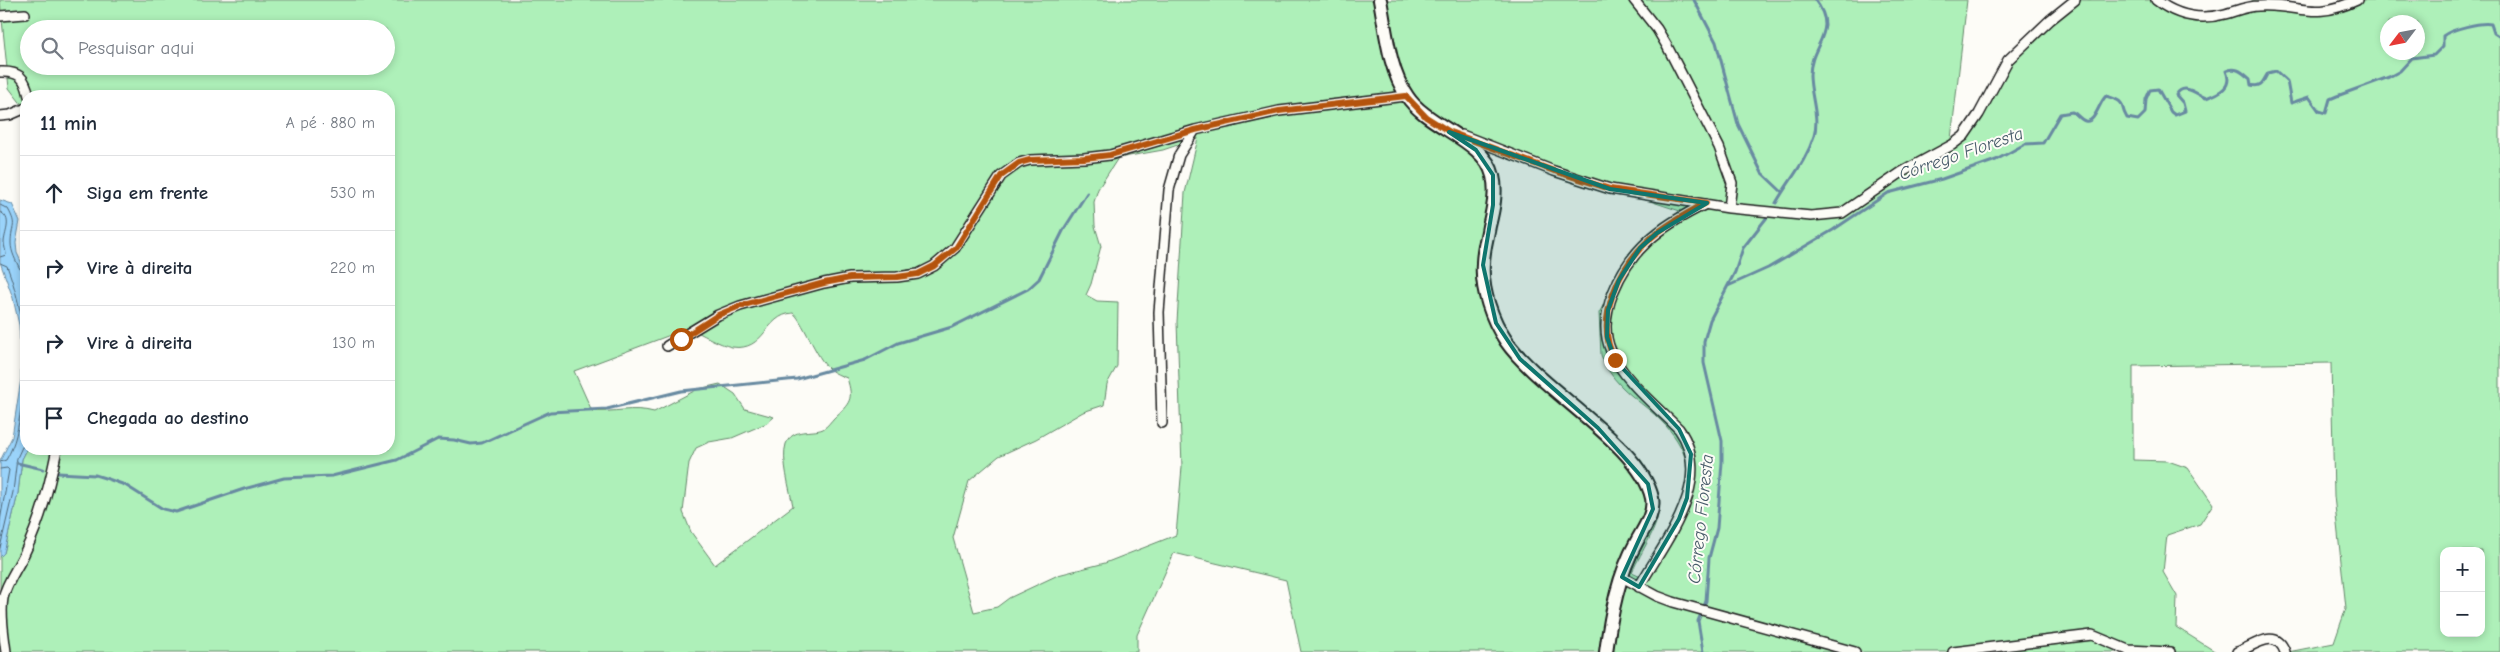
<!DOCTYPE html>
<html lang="pt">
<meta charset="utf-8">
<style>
body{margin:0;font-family:"Comic Neue",sans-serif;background:#f2f2f3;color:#1f2937}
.controls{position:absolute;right:15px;bottom:15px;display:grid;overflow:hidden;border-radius:10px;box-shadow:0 2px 8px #0003}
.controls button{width:45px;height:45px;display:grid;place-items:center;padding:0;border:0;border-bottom:1px solid #e0e1e3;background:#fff;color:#1f2937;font:25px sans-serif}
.compass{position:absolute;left:2380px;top:15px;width:45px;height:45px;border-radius:50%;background:#fff;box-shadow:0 2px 8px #0003;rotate:238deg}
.stop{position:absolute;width:15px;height:15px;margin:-11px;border:4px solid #b45309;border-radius:50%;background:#fff}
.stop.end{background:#b45309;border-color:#fff;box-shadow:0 1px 5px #0008}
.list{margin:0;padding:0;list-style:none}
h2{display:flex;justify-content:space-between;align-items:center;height:65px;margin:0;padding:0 20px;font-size:21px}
h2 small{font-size:16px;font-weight:400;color:#747a83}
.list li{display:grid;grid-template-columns:32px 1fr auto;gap:15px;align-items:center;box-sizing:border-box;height:75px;padding:0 20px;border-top:1px solid #e0e1e3}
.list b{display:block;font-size:19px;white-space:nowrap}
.list em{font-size:16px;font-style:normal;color:#747a83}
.icon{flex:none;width:28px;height:28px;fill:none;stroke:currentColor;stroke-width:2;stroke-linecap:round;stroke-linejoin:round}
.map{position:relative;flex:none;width:2500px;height:652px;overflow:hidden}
.search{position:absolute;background:#fff;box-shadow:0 2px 8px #0003;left:20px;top:20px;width:375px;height:55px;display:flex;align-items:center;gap:12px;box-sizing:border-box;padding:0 18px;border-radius:28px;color:#747a83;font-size:19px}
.panel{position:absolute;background:#fff;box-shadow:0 2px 8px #0003;left:20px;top:90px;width:375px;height:365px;border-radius:20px}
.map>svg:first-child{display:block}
.green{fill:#aef0b9;stroke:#65866a;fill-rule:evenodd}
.water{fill:#9ad3fa;stroke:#688aa1}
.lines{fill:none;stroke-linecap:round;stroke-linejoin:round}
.shore{stroke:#4e6575;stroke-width:1}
.stream{stroke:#688aa1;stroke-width:3}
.minor-casing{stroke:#1c1c1c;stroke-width:12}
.secondary-casing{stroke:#1c1c1c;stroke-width:16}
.minor{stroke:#fdfcf7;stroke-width:9}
.secondary{stroke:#fdfcf7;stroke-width:12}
.route{stroke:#b45309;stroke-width:6}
.marked{fill:#0f766e;fill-opacity:0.2;stroke:#0f766e;stroke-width:4;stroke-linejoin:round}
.labels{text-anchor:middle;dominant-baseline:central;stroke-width:4;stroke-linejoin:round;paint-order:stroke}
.water-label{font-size:18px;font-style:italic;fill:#485c6a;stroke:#fdfcf7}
</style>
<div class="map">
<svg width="2500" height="652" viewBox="0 0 2500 652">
<rect width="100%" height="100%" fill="#fdfcf7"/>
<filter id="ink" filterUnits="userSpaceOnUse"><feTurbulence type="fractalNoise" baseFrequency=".02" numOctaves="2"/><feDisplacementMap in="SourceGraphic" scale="10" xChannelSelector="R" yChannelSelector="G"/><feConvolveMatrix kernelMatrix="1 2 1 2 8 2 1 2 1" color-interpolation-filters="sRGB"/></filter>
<g filter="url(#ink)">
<path class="green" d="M0 0H1967L1951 139 1967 131 2003 65 2072 0H2164L2185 14H2220L2254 0 2281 1 2311 6 2337 5 2347 0H2500V652H2288L2334 643 2346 608 2334 496 2331 363 2133 366V460L2168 461 2188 468 2213 504 2200 524 2167 535 2163 572 2177 596 2176 627 2216 652H1301L1286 580 1174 553 1137 635V652H0V557L4 553 18 493 22 459 27 449H389V96H26V110L9 88ZM2388 22H2418V52H2388ZM29 29H386V66H29ZM1198 138 1185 193 1177 322 1182 467 1176 535 1105 563 1058 575 1009 598 997 607 974 612 953 538 969 481 999 456 1036 439 1083 412 1104 405 1107 384 1117 366 1118 302 1097 301 1086 295 1091 284 1101 246 1095 226 1094 202 1098 189 1118 158 1163 150ZM1481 145 1680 211 1650 234 1610 293 1599 313 1601 355C1610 380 1628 393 1648 409 1720 468 1679 513 1643 577L1632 572C1655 524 1674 511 1641 460L1506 337 1485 275 1499 179 1487 151ZM793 313C801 317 817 359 829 369 834 373 841 376 847 378 854 400 850 403 834 418 831 421 827 427 823 429 811 434 793 427 786 444 781 459 790 490 793 506L715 565 691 532 683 512 689 463 696 448 709 442 732 438 767 423 774 417 745 409 735 394 720 384 698 389 654 412C632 406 614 413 592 411L574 371 689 328C702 334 718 344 732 347 766 352 764 315 793 313ZM2444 551H2481V633H2444Z"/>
<path class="water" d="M0 200 12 204 20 221 16 243 17 253 26 272 27 449 22 459 18 493 4 553 0 557V461L12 437 21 379V357L19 325 13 298 0 262Z"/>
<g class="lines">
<path class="shore" d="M0 205 8 209C18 227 11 225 11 243 11 252 16 261 20 269L26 271
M0 212C13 218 5 231 4 242 4 246 6 251 6 255L0 257
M0 263 7 266C25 314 29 358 21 409 18 427 16 443 6 460L0 462
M0 469 7 468 9 470 0 521
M0 548 13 492 17 458 22 447 26 444"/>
<path class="stream" d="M1694 0 1716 42 1738 124 1762 173 1782 192
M1776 203C1789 180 1806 162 1814 136 1820 117 1810 95 1810 75 1810 44 1840 32 1815 0
M1728 286 1768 268 1833 230 1888 193 1942 179 1996 160 2025 144 2043 143 2060 114 2072 112C2078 114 2080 120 2085 121 2095 124 2099 102 2106 96 2129 103 2118 103 2127 118L2138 120 2145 113 2146 99 2150 90 2158 89 2171 112 2175 115 2185 111 2183 103 2176 95C2184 82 2196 94 2206 98 2220 93 2233 87 2226 71 2236 66 2242 72 2250 79L2251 85C2263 88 2263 80 2268 73L2276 71 2287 81 2291 103 2309 97 2319 111 2326 113 2330 99 2337 96 2389 77 2400 71 2412 58 2434 55 2443 46V36C2451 29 2481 22 2491 24L2494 33 2500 37
M17 463 43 469
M58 473 95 475 108 479 125 485 163 509 176 512 244 489 284 478 332 476 397 460 438 439 454 440 471 444 482 443 550 412 607 409 681 391 797 379 865 360 898 343 952 327 1028 289 1039 279 1064 229 1087 193
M1703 652 1698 621 1706 601 1709 558 1717 528 1722 462V441L1704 363V341L1710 320 1735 272 1743 248 1768 216"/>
<g class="minor-casing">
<path id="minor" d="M1634 0 1657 29 1667 46 1719 147 1732 183 1729 208
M2156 0C2177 16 2199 21 2225 14 2236 11 2247 6 2259 6 2301 4 2312 21 2357 0
M0 16 25 14
M0 72C19 71 25 77 29 96
M0 116 10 115 26 108
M1462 135 1554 171 1610 189 1729 208 1811 216 1842 213 1902 172 1952 145 1964 136 1979 114 2008 60 2050 20 2075 0
M667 346 718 315 740 306 824 283 850 278 897 277 918 274 934 266 955 248 1001 176 1019 163 1030 160 1084 158 1110 155 1195 130 1279 111 1406 96
M1162 423 1159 312 1169 190 1179 155 1195 130
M1622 577 1657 596 1673 602 1855 652
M1639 587C1664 542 1716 481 1679 429 1657 407 1623 380 1611 351 1595 315 1621 266 1648 241 1665 225 1685 214 1706 204
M6 652C4 635 0 615 3 598 7 581 18 568 25 552 41 520 50 484 57 449
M1953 652 2092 635 2128 650 2170 652
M2237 652C2253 647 2276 626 2285 652"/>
</g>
<g class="secondary-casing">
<path id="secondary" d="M1380 0C1386 31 1389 70 1407 96 1427 127 1485 140 1493 176 1497 192 1493 210 1489 226 1487 238 1483 251 1483 264 1481 290 1492 320 1506 341 1539 389 1641 445 1652 498 1655 513 1644 528 1637 541 1618 575 1611 614 1606 652"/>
</g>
<use href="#minor" class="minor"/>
<use href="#secondary" class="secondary"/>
</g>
</g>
<g class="lines" filter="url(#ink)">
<path class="route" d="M681 339 718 315 740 306 824 283 850 278 897 277 918 274 934 266 956 248 1001 176 1019 163 1030 160 1084 158 1110 155 1195 130 1279 111 1406 96 1426 117 1450 132 1554 171 1610 189 1706 203C1687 213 1667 224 1651 238 1619 266 1593 320 1615 360"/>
</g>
<path class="marked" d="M1449 132 1610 189 1707 203 1657 233 1640 248 1619 280 1608 310 1607 337 1615 360 1679 429 1691 454 1687 498 1679 519 1639 587 1622 577 1653 509 1648 484 1598 428 1520 359 1496 323 1483 265 1493 205V175L1476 150Z"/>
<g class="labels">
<g class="water-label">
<text transform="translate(1961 154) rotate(-19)">Córrego Floresta</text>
<text transform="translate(1701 519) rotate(-84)">Córrego Floresta</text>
</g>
</g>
</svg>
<div class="controls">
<button>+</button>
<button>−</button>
</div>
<svg class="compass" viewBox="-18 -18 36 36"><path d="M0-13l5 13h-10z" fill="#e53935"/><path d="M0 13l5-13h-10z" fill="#747a83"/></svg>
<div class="stop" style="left:681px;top:339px"></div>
<div class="stop end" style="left:1615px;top:360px"></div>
<div class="search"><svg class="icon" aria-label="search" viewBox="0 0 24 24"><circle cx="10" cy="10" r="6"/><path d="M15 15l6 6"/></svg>Pesquisar aqui</div>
<section class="panel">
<h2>11 min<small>A pé · 880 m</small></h2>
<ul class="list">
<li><svg class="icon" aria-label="ahead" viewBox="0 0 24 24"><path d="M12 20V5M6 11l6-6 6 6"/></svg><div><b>Siga em frente</b></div><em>530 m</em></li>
<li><svg class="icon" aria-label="right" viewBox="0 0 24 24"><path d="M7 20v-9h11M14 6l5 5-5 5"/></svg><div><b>Vire à direita</b></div><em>220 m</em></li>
<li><svg class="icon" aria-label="right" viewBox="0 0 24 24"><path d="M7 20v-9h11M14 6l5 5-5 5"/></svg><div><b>Vire à direita</b></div><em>130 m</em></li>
<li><svg class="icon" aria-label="arrive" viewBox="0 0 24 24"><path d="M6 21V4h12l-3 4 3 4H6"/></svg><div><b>Chegada ao destino</b></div></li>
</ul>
</section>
</div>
